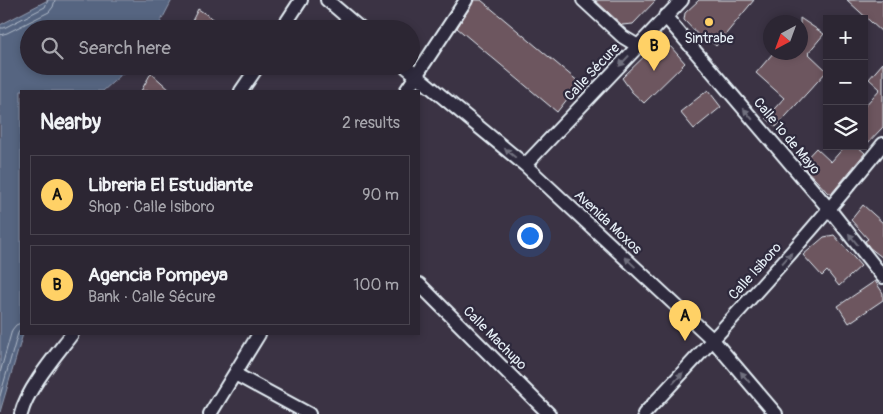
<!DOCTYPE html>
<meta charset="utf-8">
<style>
body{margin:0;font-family:Pangolin,sans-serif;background:#342e3b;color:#f1f3f6}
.controls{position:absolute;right:15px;top:15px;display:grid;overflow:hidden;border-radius:0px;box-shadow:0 2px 8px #0003}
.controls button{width:45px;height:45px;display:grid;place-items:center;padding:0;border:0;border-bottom:1px solid #48434e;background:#2c2633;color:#f1f3f6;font:25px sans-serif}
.compass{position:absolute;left:763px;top:15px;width:45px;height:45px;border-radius:50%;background:#2c2633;box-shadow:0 2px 8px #0003;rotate:221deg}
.you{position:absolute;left:529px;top:235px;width:18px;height:18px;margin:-12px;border:4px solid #fff;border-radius:50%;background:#1a73e8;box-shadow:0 0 0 8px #1a73e833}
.badge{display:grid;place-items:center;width:32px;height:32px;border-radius:50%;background:#ffd166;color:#111;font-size:16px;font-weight:700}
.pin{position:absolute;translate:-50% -41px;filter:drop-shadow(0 1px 2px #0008)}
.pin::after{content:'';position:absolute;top:26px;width:18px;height:15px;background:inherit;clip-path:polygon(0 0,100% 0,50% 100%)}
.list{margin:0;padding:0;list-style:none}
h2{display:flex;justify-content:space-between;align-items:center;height:65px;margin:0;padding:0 20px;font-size:21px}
h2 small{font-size:16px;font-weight:400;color:#a6a5ac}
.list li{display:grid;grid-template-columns:32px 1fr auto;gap:15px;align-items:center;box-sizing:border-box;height:80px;margin:0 10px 10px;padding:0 10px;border:1px solid #48434e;border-radius:0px}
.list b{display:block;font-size:19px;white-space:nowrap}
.list p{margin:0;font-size:16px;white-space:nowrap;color:#a6a5ac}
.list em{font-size:16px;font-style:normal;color:#a6a5ac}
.icon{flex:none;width:28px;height:28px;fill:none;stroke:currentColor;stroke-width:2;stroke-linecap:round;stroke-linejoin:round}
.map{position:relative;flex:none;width:883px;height:414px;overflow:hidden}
.search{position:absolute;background:#2c2633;box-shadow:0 2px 8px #0003;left:20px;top:20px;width:400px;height:55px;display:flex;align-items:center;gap:12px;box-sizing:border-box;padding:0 18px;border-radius:28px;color:#a6a5ac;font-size:19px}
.panel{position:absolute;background:#2c2633;box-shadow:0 2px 8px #0003;left:20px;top:90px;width:400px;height:245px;border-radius:0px}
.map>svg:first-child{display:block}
.water{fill:#576581;stroke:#919db1}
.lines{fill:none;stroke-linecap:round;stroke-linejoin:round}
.shore{stroke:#aeb9c8;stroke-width:1}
.building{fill:#6d565f;stroke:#e8f1f8}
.minor-casing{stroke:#e8f1f8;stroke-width:16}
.minor{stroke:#2f2a3d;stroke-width:12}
.oneway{fill:#70707e}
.poi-dot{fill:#ffd166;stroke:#2f2a3d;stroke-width:2}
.labels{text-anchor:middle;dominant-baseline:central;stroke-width:4.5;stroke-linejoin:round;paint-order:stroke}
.poi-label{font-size:14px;fill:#e8f1f8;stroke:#2f2a3d}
.street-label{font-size:14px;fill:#e8f1f8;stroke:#2f2a3d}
</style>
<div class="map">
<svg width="883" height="414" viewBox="0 0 883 414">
<rect width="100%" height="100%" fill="#3b3344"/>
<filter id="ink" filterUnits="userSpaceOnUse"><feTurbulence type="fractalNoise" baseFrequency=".02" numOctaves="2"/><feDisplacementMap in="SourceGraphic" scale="10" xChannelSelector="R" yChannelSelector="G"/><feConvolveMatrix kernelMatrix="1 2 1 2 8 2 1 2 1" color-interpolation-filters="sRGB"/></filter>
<g filter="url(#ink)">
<path class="water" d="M48 0H172L157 29H29V66H131L103 91H21V334H23L0 412V25Z"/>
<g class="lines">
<path class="shore" d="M0 28H4L45 7 48 0
M0 35 7 33 49 12 53 7 55 0
M0 373 12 330 16 325 21 323
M0 396 18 333 21 329"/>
</g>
<path class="building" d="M474 0H481L580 83 557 112 457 28Z
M595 0H656L633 24 622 25Z
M699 0H754L716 46 704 35 701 38 684 20 685 13Z
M847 0H883V33Z
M198 9 229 29H188Z
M800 18 824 34 808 53 827 71 776 127 766 118 784 98 756 73 774 52H800Z
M656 45 671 47 685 63 644 103 632 92 622 78Z
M883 63V127L864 147V107L880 89 869 79Z
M151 73 171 91H141Z
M708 90 721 107 694 129 680 112Z
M845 146H857L865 153 832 193H828L801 164 816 148 831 162Z
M863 205 883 223V258L870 248 865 241 868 239 851 220Z
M834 235 861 266 839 286 827 271 822 276 803 255 824 237Z
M875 281 883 293V300L849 323 838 306Z"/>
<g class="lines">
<g class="minor-casing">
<path id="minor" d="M327 0 361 29
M583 0 623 37 638 46
M665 16 830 210 883 277
M282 29 301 0
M405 66 525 165 713 340 776 414
M241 91 258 66
M406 91 466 0
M525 165 682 0
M419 284 549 414
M235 374 309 414
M21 414C27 389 56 355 72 334
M210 414 259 334
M644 414C726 326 807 238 883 144"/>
</g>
<use href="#minor" class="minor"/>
</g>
<defs><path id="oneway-solid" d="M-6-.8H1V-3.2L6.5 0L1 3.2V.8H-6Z" transform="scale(1.25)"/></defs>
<g class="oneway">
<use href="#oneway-solid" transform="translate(624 61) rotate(133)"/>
<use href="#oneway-solid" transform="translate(748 114) rotate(-130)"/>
<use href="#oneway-solid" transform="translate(510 153) rotate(-140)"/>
<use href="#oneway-solid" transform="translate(853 239) rotate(-129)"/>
<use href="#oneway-solid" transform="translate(787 258) rotate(-48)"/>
<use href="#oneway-solid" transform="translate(630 262) rotate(-137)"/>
<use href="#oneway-solid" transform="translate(745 377) rotate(-130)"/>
<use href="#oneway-solid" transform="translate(678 378) rotate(-47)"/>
</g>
</g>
<circle class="poi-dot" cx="709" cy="22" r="5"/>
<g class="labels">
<g class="poi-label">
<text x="709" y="38">Sintrabe</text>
</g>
<g class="street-label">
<text transform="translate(592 72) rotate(-47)">Calle Sécure</text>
<text transform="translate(787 136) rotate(50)">Calle 1º de Mayo</text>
<text transform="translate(608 222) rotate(43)">Avenida Moxos</text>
<text transform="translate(755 271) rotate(-48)">Calle Isiboro</text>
<text transform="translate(495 338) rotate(45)">Calle Machupo</text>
</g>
</g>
</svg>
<div class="controls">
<button>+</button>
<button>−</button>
<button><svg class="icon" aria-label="layers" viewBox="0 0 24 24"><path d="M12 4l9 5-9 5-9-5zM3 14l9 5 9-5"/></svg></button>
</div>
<svg class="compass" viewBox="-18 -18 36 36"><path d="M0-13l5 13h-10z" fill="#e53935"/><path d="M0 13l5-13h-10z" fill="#a6a5ac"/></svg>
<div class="you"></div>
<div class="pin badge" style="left:685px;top:341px">A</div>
<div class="pin badge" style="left:654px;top:71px">B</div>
<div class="search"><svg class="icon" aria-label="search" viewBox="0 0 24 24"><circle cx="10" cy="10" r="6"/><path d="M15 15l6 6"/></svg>Search here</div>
<section class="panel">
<h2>Nearby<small>2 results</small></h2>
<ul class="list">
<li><span class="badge">A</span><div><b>Libreria El Estudiante</b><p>Shop · Calle Isiboro</p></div><em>90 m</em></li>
<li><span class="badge">B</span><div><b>Agencia Pompeya</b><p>Bank · Calle Sécure</p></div><em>100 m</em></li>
</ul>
</section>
</div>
